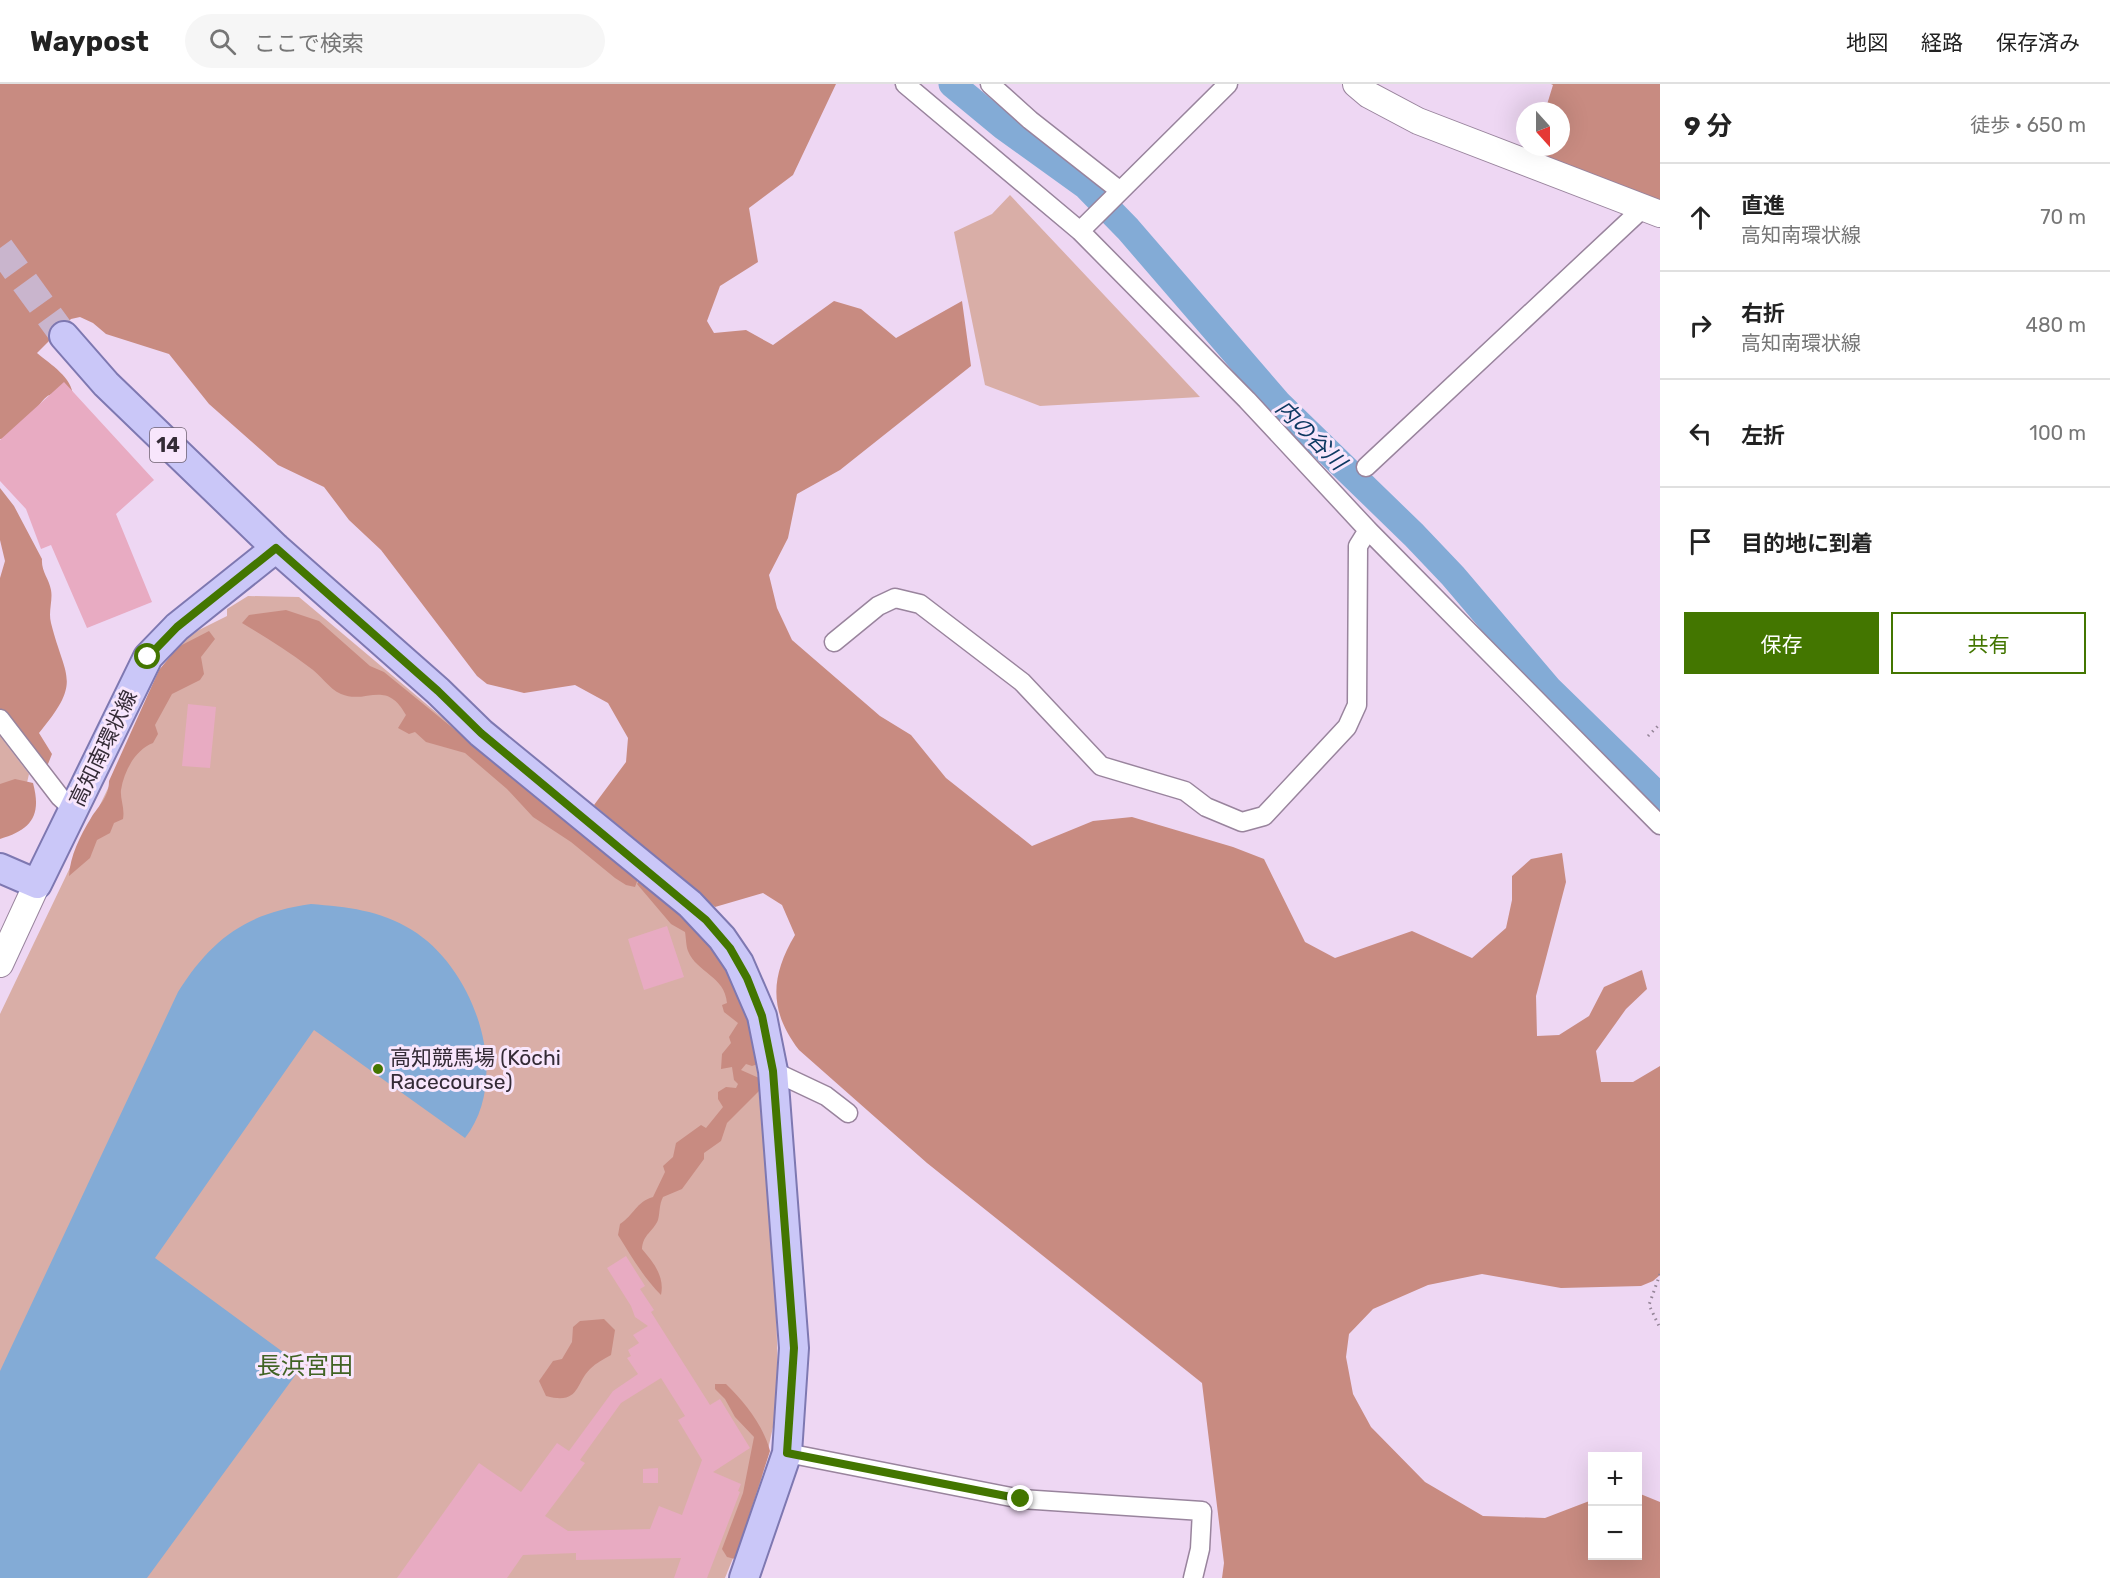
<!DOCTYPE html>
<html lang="ja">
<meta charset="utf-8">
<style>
body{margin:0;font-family:Rubik,"Noto Sans JP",sans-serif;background:#f6f6f6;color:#222}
.controls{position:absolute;right:18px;bottom:18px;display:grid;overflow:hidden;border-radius:0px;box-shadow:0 6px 24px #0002}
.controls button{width:54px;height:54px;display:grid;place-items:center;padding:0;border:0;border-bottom:2px solid #e0e0e0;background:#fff;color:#222;font:30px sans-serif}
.compass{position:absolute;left:1516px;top:18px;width:54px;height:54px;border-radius:50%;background:#fff;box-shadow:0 6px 24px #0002;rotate:159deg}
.stop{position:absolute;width:18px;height:18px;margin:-14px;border:4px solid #437600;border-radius:50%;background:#fff}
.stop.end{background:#437600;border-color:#fff;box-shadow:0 2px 6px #0008}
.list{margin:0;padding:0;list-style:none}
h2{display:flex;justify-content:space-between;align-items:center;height:78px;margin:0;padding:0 24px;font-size:26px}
h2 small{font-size:20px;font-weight:400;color:#767676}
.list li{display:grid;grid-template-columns:39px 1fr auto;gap:18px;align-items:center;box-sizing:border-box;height:108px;padding:0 24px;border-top:2px solid #e0e0e0}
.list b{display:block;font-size:22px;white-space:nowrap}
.list p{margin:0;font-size:20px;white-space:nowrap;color:#767676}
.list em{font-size:20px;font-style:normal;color:#767676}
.actions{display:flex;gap:12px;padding:18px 24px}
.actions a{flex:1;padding:14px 0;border:2px solid #437600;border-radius:0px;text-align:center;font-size:21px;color:#437600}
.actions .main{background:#437600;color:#fff}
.icon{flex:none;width:33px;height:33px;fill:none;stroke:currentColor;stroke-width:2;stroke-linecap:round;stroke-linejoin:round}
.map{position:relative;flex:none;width:1660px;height:1494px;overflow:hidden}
header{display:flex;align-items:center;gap:36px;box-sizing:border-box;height:84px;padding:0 30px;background:#fff;border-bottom:2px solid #e0e0e0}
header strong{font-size:28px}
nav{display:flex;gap:33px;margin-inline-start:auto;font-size:21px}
.search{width:420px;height:54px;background:#f6f6f6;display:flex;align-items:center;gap:15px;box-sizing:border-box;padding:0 21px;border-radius:33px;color:#767676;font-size:22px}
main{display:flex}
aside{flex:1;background:#fff}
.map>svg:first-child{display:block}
.green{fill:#d9aea7}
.forest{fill:#c88b81}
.water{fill:#83abd6}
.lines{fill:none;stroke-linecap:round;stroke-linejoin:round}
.river{stroke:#83abd6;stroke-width:27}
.building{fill:#e8abc2;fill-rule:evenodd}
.primary-tunnel{stroke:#c9b5cd;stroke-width:28;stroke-dasharray:28 14;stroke-linecap:butt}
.street-casing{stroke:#99849d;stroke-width:21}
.secondary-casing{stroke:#99849d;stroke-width:28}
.primary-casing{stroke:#7e78b1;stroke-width:32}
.path{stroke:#948497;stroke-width:3;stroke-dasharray:1.5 4.5;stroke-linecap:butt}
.street{stroke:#fff;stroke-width:18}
.secondary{stroke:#fff;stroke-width:26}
.primary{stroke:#cac7f8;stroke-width:28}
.route{stroke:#437600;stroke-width:8}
.poi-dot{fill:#437600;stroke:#f8e6fc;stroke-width:2}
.labels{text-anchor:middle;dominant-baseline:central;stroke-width:6;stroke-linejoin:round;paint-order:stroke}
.shield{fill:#f8e6fc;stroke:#6f6371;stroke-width:1.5}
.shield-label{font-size:20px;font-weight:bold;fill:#342b36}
.street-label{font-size:21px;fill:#342b36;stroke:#f8e6fc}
.poi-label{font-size:21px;fill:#342b36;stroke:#f8e6fc;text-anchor:start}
.water-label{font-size:22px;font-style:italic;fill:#0d3962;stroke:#f8e6fc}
.quarter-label{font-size:24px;fill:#416324;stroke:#f8e6fc}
</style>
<header>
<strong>Waypost</strong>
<div class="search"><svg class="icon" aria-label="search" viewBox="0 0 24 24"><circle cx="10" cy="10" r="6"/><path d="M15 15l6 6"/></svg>ここで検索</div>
<nav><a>地図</a><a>経路</a><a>保存済み</a></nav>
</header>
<main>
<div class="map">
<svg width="1660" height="1494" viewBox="0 0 1660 1494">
<rect width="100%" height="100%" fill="#eed7f3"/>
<path class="green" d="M1010 111 1200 313 1040 322 985 301 954 148 992 130Z
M248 512 299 513 682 835 743 920 755 964 759 1006 776 1221 778 1296 773 1343 757 1415 725 1494H0V930L176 562 199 546 227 532V525Z
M0 652 29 690 26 703 0 709Z"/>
<path class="forest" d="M0 0H836L793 91 749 124 758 178 720 202 707 237 714 249 746 246 773 261 834 217 861 225 896 254 962 217 971 282 840 386 797 410 788 454 769 491 777 524 792 556 880 632 911 651 946 694 1032 762 1093 737 1132 733 1233 763 1264 775 1305 858 1335 874 1412 847 1472 874 1506 844 1512 816V792L1531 775 1562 769 1566 798 1536 912 1537 952 1559 951 1589 932 1604 903 1642 886 1647 905 1626 925 1596 967 1601 998H1633L1660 982V1191L1653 1197 1641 1202 1561 1204 1482 1190 1428 1201 1373 1225 1349 1250 1346 1273 1353 1310 1371 1343 1425 1398 1483 1432 1545 1434 1592 1416V1472H1638V1409L1660 1418V1494H1222L1224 1479 1202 1299 927 1079 799 966C769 927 770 893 795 851L782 821 763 809 715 823 594 721 626 678 628 654 608 619 575 601 524 609 487 600 477 592 381 466 349 436 324 403 278 381 209 320 169 270 106 250 93 239 80 233 71 235 37 269C51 281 72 293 73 312 46 304 45 314 31 333 25 341 17 347 10 354L0 355Z
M1551 0H1660V123L1538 75 1539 63H1561V27H1545L1553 1Z
M0 404 14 422 42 475C41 487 49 495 51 506 53 516 48 528 51 539 65 595 83 596 39 649L52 670 46 685 0 628V494L5 477 0 456Z
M286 526 319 537 370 582 384 588 638 795 635 803 626 801 615 794 571 758 533 733 507 705 465 669 426 658 415 648 409 650 398 644 406 631C386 594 366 621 341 610 329 605 320 590 309 583 288 567 265 553 242 539L249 531Z
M209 547 215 555 201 573 204 590 200 596 172 610 155 641 158 650 153 659C135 666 124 687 121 706 120 715 125 724 123 735L114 739 110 749 97 756 90 774 69 792C70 772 80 752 91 734 99 721 109 713 109 697L159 586 178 563Z
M15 695 33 699C42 732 31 746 0 755V700Z
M639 797C713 857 738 885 758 980L752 982 746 980 741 986 759 994 761 1005 727 1039 721 1057 704 1069V1075L682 1105 663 1113C659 1121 660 1128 658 1136 653 1148 643 1150 642 1165 653 1178 665 1192 661 1211 644 1194 631 1172 618 1151L620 1140C634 1131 636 1118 653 1113L665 1088 663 1082 673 1073 676 1059 701 1041 706 1044 723 1023 718 1015V1008L726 1003 736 1004 738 1000 734 996 732 983 721 985 722 970 731 959 729 953 738 939 724 928 722 921 727 919C725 892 697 889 688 867 686 862 686 853 685 848L671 840 637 800Z
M604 1235 615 1246 611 1271C604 1275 596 1279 590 1285 575 1300 580 1321 546 1312L539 1297 553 1277 562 1275 572 1258 573 1243 580 1237Z
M715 1300H726C745 1318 764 1343 770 1367L735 1475 727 1473 722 1465 743 1409 754 1353 735 1333 725 1315 715 1305Z"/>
<path class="water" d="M311 820C347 823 380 826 412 846 474 884 513 992 465 1054L314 946 155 1174 302 1282 147 1494H0V1287L178 908C212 854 247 829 311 820Z"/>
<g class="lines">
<path class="river" d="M952 0 1004 43 1086 102 1128 145 1279 320 1414 451 1453 492 1549 605 1660 713"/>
</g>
<path class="building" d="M64 298 154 396 116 430 152 518 87 544 51 461 41 465 26 425 0 397V356Z
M188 620 216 623 210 684 182 682Z
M667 842 684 893 644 906 628 855Z
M626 1172 645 1202 640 1205 654 1226 651 1228 710 1321 720 1315 750 1364 713 1388 741 1400 738 1407 740 1408 707 1494H674L681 1474 576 1476V1469L523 1471 507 1494H397L479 1379 521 1408 557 1359 569 1367 613 1307 638 1290 627 1274 631 1272 628 1266 639 1259 633 1251 648 1242 635 1233 631 1222 607 1184ZM661 1294 685 1332 678 1336 702 1376 682 1431 659 1422 650 1445 568 1447 545 1432 585 1379 580 1376 621 1319Z
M658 1384V1399H643V1385Z"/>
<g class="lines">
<path class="primary-tunnel" d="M0 164 64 252"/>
<g class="street-casing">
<path id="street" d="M905 0 1080 147 1247 316 1368 446 1660 741
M990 0 1030 36 1119 106
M1080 147 1228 0
M1366 383 1643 124
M834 558 878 522 895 514 920 520 1022 598 1101 682 1185 707 1206 723 1242 738 1264 732 1347 643 1357 621 1358 462 1368 446
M0 635 60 713 74 726
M773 987 826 1012 848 1029
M787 1369 1021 1415 1202 1427 1200 1465 1193 1494"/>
</g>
<g class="secondary-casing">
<path id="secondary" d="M1356 0 1369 11 1418 37 1660 130
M0 880 37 800"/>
</g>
<g class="primary-casing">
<path id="primary" d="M64 252 106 300 276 464 438 607 481 649 690 820 722 854 739 879 762 932 773 987 794 1264 787 1369 744 1494
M0 784 37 800 148 573 177 543 276 464"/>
</g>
<path class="path" d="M1648 652 1660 640
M1660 1190 1649 1221 1660 1244"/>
<use href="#street" class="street"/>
<use href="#secondary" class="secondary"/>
<use href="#primary" class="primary"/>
</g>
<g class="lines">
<path class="route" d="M148 573 177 543 276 464 438 607 481 649 706 836 730 864 747 894 762 932 773 987 794 1264 787 1369 1021 1415"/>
</g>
<circle class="poi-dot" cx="378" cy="985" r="6"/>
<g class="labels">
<rect class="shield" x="150" y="344" width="36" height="34" rx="4.5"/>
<g class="shield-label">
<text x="168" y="361">14</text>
</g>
<g class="street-label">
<text transform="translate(103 664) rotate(-64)">高知南環状線</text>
</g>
<g class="poi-label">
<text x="390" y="973">高知競馬場 (Kōchi<tspan x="390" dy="24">Racecourse)</tspan></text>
</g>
<g class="water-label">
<text transform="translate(1311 351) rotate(45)">内の谷川</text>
</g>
<g class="quarter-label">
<text x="305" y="1282">長浜宮田</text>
</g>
</g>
</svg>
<div class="controls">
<button>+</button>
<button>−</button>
</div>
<svg class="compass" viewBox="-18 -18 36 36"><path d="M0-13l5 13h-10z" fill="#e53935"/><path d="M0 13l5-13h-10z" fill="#767676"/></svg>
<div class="stop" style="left:148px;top:573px"></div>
<div class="stop end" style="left:1021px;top:1415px"></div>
</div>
<aside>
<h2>9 分<small>徒歩 · 650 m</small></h2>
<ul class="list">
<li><svg class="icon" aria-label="ahead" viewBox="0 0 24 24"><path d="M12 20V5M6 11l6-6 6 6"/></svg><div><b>直進</b><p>高知南環状線</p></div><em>70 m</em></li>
<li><svg class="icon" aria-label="right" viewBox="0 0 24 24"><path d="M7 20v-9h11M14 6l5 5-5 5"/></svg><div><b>右折</b><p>高知南環状線</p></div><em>480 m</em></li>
<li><svg class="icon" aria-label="left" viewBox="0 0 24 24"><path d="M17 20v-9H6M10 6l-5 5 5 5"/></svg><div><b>左折</b></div><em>100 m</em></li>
<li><svg class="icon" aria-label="arrive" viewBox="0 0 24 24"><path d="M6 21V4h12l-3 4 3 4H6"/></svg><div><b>目的地に到着</b></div></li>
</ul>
<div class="actions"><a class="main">保存</a><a>共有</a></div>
</aside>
</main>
